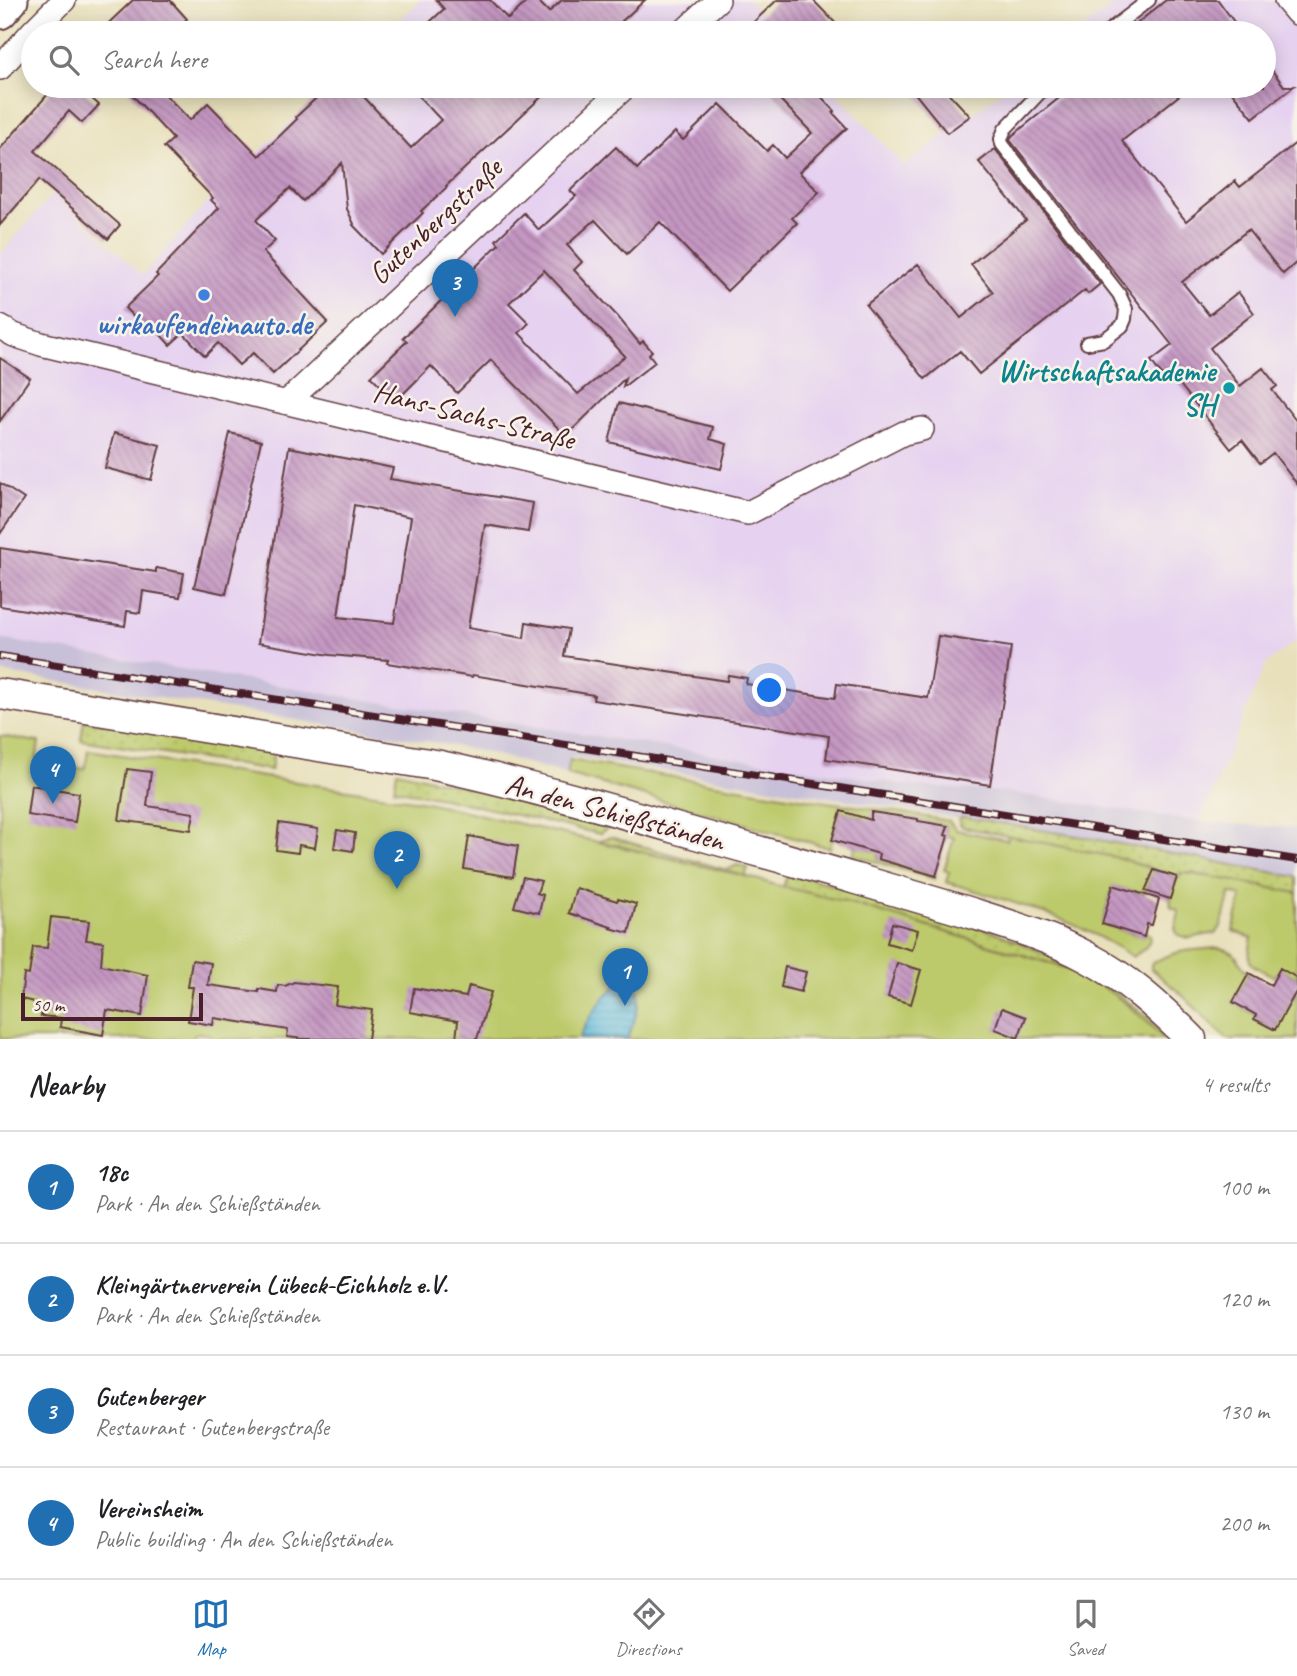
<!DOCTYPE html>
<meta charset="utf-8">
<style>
body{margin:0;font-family:Caveat,sans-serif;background:#f6f6f6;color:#202124}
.scale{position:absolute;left:21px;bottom:18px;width:182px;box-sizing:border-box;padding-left:7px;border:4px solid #4a1f2b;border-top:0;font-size:19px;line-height:24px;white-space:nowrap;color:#4a1f2b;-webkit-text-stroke:5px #f7f3e8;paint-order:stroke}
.you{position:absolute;left:770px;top:691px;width:24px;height:24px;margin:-18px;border:5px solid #fff;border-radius:50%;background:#1a73e8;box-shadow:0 0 0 10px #1a73e833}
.badge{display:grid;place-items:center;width:46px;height:46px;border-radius:50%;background:#1f6fb2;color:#fff;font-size:23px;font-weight:700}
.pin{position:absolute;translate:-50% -58px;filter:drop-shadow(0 2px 4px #0008)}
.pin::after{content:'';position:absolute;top:37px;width:24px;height:21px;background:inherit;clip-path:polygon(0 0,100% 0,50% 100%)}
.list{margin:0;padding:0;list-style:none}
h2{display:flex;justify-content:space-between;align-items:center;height:91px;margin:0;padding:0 28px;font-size:30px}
h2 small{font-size:23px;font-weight:400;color:#757577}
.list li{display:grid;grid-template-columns:46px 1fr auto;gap:21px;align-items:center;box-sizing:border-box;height:112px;padding:0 28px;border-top:2px solid #e0e0e0}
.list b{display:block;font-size:26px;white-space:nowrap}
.list p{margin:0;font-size:23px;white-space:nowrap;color:#757577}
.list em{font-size:23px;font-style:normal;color:#757577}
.icon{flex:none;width:38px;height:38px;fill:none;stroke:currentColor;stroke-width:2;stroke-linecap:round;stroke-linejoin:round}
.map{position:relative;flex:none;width:1297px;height:1039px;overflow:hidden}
.search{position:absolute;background:#fff;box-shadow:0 4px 18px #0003;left:21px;right:21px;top:21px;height:77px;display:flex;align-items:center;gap:18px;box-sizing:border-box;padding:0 24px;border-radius:38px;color:#757577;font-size:26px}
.sheet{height:539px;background:#fff}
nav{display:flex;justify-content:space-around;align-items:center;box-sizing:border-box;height:98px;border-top:2px solid #e0e0e0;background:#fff;font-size:19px;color:#757577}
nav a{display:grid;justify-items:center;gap:4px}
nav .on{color:#1f6fb2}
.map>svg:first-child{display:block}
.built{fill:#e6d2f0}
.railway{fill:#c8bfd8}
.grass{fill:url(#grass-dots);stroke:#84744c;stroke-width:2}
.green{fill:#bdca6c;stroke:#84744c;stroke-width:2}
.water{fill:url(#water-rules);stroke:#536c83;stroke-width:2}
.building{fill:url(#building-back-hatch);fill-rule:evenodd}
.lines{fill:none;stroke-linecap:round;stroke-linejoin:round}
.service-casing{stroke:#623c41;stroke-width:16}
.minor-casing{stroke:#623c41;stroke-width:26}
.tertiary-casing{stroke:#623c41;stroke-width:33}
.secondary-casing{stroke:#623c41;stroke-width:37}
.service{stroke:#fff;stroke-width:12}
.minor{stroke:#fff;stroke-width:23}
.tertiary{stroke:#fff;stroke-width:30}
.secondary{stroke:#fff;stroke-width:33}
.rail-casing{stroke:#4a1f2b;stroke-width:8}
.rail{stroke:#f7f3e8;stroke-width:5;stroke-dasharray:16;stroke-linecap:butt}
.shop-dot{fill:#3f7fe0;stroke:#f7f3e8;stroke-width:2.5}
.culture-dot{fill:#0f9aa8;stroke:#f7f3e8;stroke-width:2.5}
.labels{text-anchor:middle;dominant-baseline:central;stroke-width:5;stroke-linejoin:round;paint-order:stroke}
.street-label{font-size:30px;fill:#4a1f2b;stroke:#f7f3e8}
.shop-label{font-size:30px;font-weight:bold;fill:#366cbe;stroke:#f7f3e8}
.culture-label{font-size:30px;font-weight:bold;fill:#0d838f;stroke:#f7f3e8;text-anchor:end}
</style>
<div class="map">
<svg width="1297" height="1039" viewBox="0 0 1297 1039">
<defs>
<pattern id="grass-dots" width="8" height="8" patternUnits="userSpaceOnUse" patternTransform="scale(1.75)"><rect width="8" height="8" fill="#bdca6c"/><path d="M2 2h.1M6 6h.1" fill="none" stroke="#a4ad5e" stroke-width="1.8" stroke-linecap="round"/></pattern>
<pattern id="water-rules" width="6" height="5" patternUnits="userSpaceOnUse" patternTransform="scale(1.75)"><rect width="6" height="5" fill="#5cbadb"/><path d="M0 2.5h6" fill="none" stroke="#4e97b2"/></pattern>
<pattern id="building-back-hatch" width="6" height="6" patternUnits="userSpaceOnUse" patternTransform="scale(1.75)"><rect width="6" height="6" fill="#c497c2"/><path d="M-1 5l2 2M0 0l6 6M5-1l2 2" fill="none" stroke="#a17b9e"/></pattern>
</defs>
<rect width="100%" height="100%" fill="#f7f3e8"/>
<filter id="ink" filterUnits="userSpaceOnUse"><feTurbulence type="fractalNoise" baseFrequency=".0143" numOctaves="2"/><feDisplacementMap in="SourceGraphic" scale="14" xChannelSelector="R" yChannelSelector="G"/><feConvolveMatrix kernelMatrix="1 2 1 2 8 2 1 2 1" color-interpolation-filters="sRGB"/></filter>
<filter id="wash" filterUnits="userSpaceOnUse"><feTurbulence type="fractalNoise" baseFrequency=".00686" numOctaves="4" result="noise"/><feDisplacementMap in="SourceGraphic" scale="28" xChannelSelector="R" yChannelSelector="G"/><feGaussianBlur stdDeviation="1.57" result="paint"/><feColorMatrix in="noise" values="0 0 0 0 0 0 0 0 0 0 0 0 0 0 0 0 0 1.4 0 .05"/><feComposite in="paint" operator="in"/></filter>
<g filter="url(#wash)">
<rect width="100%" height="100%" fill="#e8e0bb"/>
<path class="built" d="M421 0H748L779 33H385Z
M1120 0H1286L1297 13V640L1265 665 1200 822 1006 792 914 786 372 701 0 639V255L53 194 143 275 214 195 329 86H829L904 166 1009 86H1264V33H1077Z"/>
<path class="railway" d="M0 639 372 701 914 786 1006 792 1200 822 1297 828V877L934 814 571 756 567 774 485 752 438 743 0 672Z"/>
<path class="grass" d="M84 720 274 751 271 770 81 740Z
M397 771 603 819 608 828 599 834 443 798 394 789Z
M963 817 1083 837 1297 877V893L1191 873H1182L1177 877 1119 858 963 827 959 825V819Z
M610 837 727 870 737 865 748 868 745 876 599 841Z
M788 872 995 932 1081 969 1108 986 1149 1018 1170 1039H1164L1131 1007 1114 995 1067 968 846 902 783 887Z"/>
<path class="green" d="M0 736 39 742 36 762 85 769 88 750 426 802 745 876 776 885 846 902 1078 972C1110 990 1139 1012 1164 1039H213L211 1035 199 1033 194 1034 193 1039H0Z
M570 760 806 799 904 813 949 821 956 830 1007 840 1009 836 1119 858 1154 870 1144 894 1113 886 1102 924 1144 937 1145 931 1151 936C1148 948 1142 950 1133 957 1075 918 1012 902 946 882L949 872 944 870 954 838 945 835 947 826 918 821V819H889L878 858 936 876 935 879 853 855 864 818 840 811 830 848 567 774Z
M1182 873 1213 877 1297 893V978L1280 969 1275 977C1250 963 1245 968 1252 938L1233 931 1242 896 1230 893 1221 927 1216 933 1189 938 1178 935 1175 929 1179 912 1178 910 1171 907C1169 896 1174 880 1182 873Z
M1219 948C1242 951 1235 964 1249 973L1233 1002 1256 1015 1255 1019 1275 1030 1297 990V1039H1227L1178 991 1151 969V964C1176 949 1191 950 1219 948Z"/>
<path class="water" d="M624 983C628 984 632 984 636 987 645 996 632 1028 627 1039H579C585 1024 608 985 624 983Z"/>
<g id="blocks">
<path class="building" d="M133 0H170L187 19 171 33H98Z
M436 0H490L508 19 529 0H537L549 12 562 0H645L609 33H418L444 9Z
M777 0H813L845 33H742Z
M1166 0H1218L1242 33H1125Z
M1264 60 1284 86H1294L1253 118 1227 86H1264Z
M55 86H78L99 105 82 123 69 111 35 151 120 225 108 239 39 180 0 225V149Z
M124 86H157L190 120 208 103 259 156 297 119 296 117 329 86H354L411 148 441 120 409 86H553L446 186 447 187 421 211 423 213 381 254 353 225 354 224 347 209 342 163 303 201 290 188 256 220 275 241 263 252 328 322 273 374 253 353 239 365 218 343 205 356 183 333 170 345 150 323 144 328 125 308 158 276 156 274 219 208 211 200 213 198 164 147 173 139Z
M767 86H811L835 111 833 113 847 128 799 172 819 192 792 218 797 223 727 291 660 222 627 254 595 220 567 245 582 262 574 270 618 317 640 344 643 341 652 351 649 354 655 362 623 387 625 378 566 436 491 360 457 393 431 366 396 401 371 376 407 341 403 338 499 244 496 240 524 213 539 230 576 196 570 191 616 147 637 169 675 132 683 140 720 104 767 151 773 145 785 158 812 133ZM544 270 625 356 578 394 519 333 529 323 509 303Z
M909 86H942L970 116 947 133Z
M1074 86H1191L1122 141 1186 221 1235 181 1240 187 1297 142V262L1283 274 1248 230 1182 282 1209 315 1238 292 1254 313 1210 348 1240 386 1263 368 1277 386 1272 390 1297 422V484L1273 453 1260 463 1242 440 1231 449 1174 377 1167 382 1151 361 1172 345 1010 140 1012 136Z
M995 149 1100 284 1088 294 1085 290 979 374 960 351 925 379 866 305 918 264 961 318 993 292 971 264 1026 220 979 162Z
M0 358 30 378 0 421Z
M619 403 713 427 710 439 727 444 721 469 609 442Z
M114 433 160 445 151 480 105 468Z
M230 433 261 441 226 594 194 587Z
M289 447 393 468 390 479 533 503 528 532 485 525 468 628 524 638 526 622 569 629 564 656 727 681 728 675 747 678 746 684 835 698 837 684 928 698 938 636 1011 647 990 785 826 759 829 736 593 700 594 695 473 675 472 677 387 663 388 660 330 655 258 643ZM354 505 411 517 394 623 338 617Z
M0 483 24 499 0 534Z
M0 548 156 572V568L184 573 180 597 143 591 140 613 127 611 125 626 0 606Z
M127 769 151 772 147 806 194 813 191 830 119 820Z
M31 785 79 793 75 822 27 815Z
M841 811 871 820V812L918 819V821L948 826 945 835 948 836 936 876 878 859 879 854 832 840Z
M279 823 318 829 315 848 299 845 298 853 276 850Z
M337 830 355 833 353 851 334 848Z
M469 836 518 846 513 877 464 869Z
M1154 870 1177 877 1170 899 1145 891Z
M523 877 541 881 537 893 543 895 539 913 514 907Z
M1113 885 1159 899 1152 925 1147 924 1144 937 1102 924Z
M576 888 617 901 618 899 636 904 629 933 610 928 611 927 569 913Z
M51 917 89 921 86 940 103 942 101 965 148 975 142 1016 107 1010 103 1035 60 1027 61 1018 41 1016 43 1004 21 999 24 974 29 975 33 947 47 948Z
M892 923 918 930 912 950 887 943Z
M192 960 211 963 208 985 259 992V989L277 992 278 985 285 986 294 982 338 987 335 1005 372 1010 368 1039H303L287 1037 288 1030 214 1018 213 1025 188 1021 193 987H188Z
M897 963 921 970 911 1004 888 997Z
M785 967 806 972 801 992 781 987Z
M1280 968 1297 978V990L1275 1030 1254 1019 1256 1015 1233 1002 1249 973 1271 985Z
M469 986 491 992 477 1039H456L458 1021 410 1012 414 988 466 997Z
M1002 1008 1026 1017 1018 1038 995 1029Z"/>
</g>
</g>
<g filter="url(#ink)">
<use href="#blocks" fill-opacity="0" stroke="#623c41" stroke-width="2"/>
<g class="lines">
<g class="service-casing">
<path id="service" d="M1106 33 1149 0
M1046 86 1005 129 1001 139 1002 144 1119 294 1126 309 1125 319 1122 326 1104 340 1087 343"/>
</g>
<g class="minor-casing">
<path id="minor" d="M1286 0 1297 13
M682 33 718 0
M0 68 33 31 64 0
M0 327 14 335 41 344 748 513 904 433 922 429
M287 402 626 86"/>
</g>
<g class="tertiary-casing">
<path id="tertiary" d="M0 694 435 765C519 783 600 806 682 830 740 846 798 862 856 879 893 890 931 901 968 912 1009 925 1050 937 1087 957 1127 978 1159 1007 1191 1039"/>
</g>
<g class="secondary-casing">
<path id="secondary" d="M0 12 11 0"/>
</g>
<use href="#service" class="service"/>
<use href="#minor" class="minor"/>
<use href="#tertiary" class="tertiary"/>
<use href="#secondary" class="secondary"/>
<g class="rail-casing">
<path id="rail" d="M0 656 1297 860"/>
</g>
<use href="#rail" class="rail"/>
</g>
</g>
<circle class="shop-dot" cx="204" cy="295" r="7"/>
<circle class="culture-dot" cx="1229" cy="388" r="7"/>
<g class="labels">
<g class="street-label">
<text transform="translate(435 221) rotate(-43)">Gutenbergstraße</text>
<text transform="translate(474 415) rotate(14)">Hans-Sachs-Straße</text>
<text transform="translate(615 812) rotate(15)">An den Schießständen</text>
</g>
<g class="shop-label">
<text x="204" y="324">wirkaufendeinauto.de</text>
</g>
<g class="culture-label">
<text x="1215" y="371">Wirtschaftsakademie<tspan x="1215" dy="34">SH</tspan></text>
</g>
</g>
</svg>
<div class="scale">50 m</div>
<div class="you"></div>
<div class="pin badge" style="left:625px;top:1006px">1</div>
<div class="pin badge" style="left:397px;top:889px">2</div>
<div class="pin badge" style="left:455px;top:317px">3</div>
<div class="pin badge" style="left:53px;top:804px">4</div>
<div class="search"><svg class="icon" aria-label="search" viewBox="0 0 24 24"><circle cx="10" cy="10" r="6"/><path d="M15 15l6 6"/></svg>Search here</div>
</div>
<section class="sheet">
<h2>Nearby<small>4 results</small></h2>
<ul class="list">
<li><span class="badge">1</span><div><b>18c</b><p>Park · An den Schießständen</p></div><em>100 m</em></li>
<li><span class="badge">2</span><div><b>Kleingärtnerverein Lübeck-Eichholz e.V.</b><p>Park · An den Schießständen</p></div><em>120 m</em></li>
<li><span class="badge">3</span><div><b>Gutenberger</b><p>Restaurant · Gutenbergstraße</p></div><em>130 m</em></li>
<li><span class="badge">4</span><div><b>Vereinsheim</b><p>Public building · An den Schießständen</p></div><em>200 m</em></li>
</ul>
</section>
<nav>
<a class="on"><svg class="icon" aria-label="map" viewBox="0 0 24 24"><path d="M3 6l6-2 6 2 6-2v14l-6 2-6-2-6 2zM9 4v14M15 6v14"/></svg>Map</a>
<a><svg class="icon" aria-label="directions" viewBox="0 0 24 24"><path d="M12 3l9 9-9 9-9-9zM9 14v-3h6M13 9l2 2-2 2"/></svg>Directions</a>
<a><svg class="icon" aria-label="saved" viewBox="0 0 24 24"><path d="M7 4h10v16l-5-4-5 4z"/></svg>Saved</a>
</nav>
